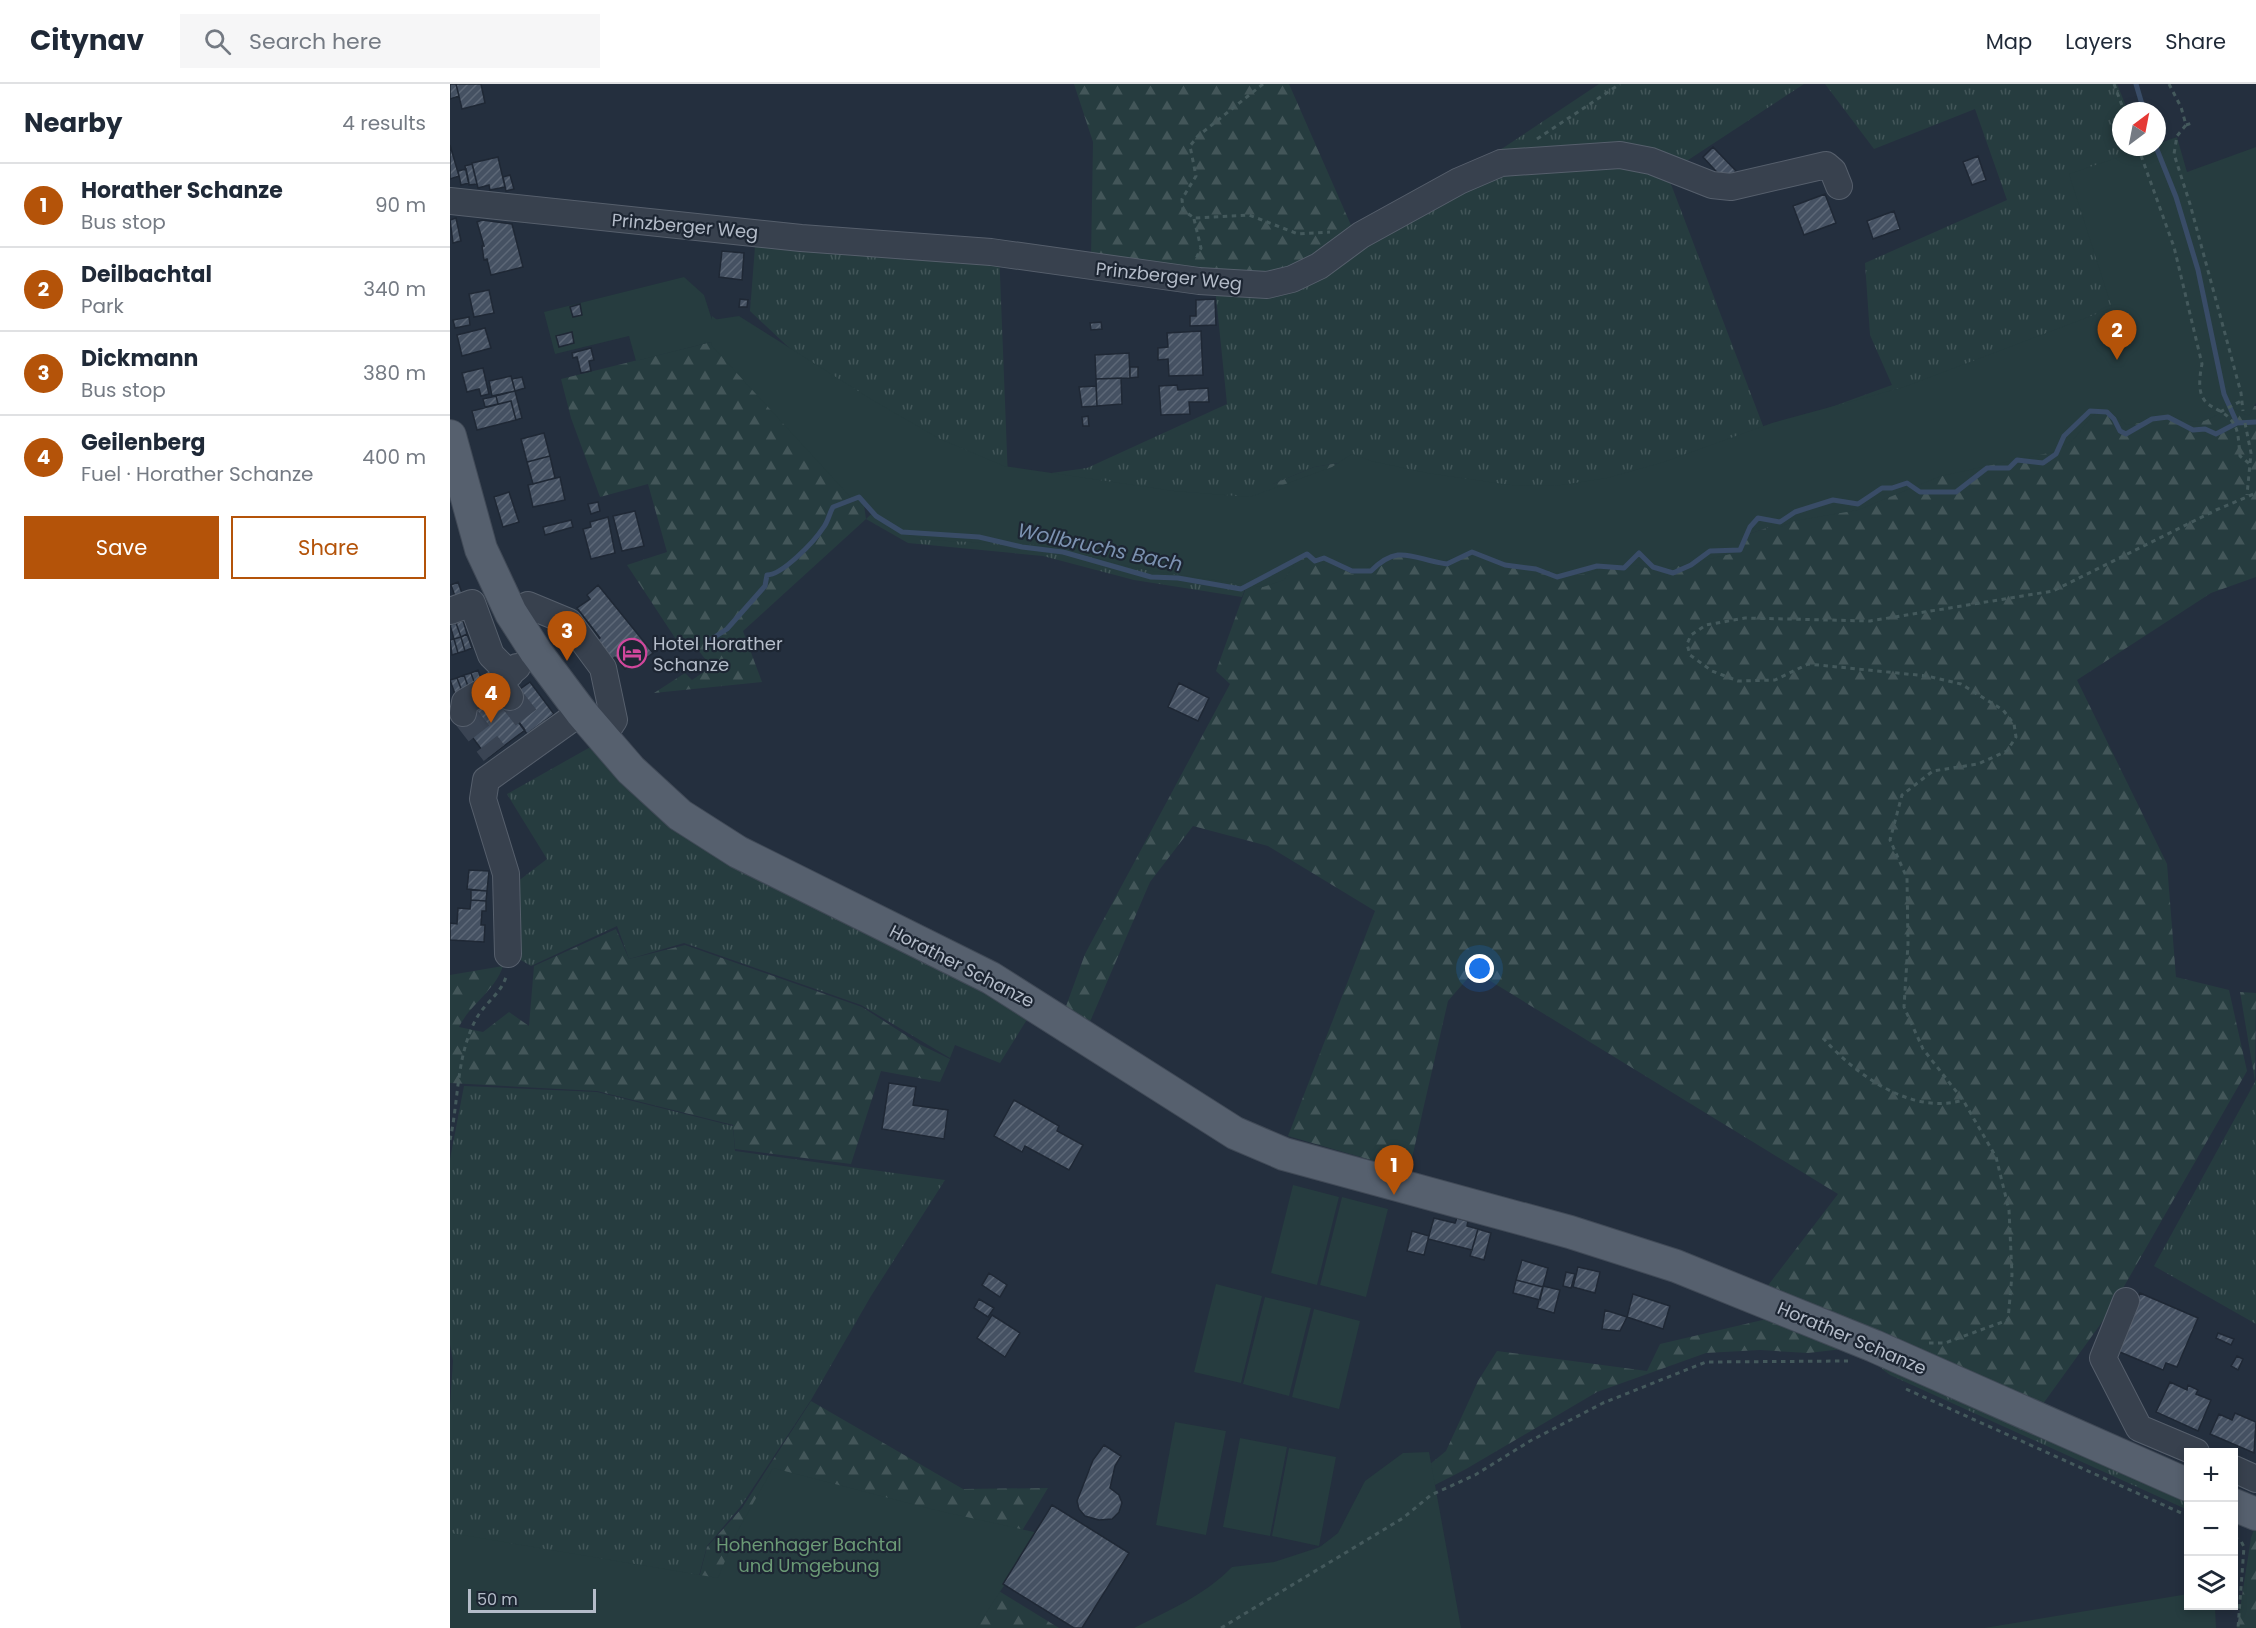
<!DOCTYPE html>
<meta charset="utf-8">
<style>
body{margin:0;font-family:Poppins,sans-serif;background:#f6f6f7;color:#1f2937}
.controls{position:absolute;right:18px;bottom:18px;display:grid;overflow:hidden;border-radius:0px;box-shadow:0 3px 9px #0003}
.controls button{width:54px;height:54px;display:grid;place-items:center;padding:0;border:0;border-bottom:2px solid #e0e1e3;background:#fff;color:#1f2937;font:30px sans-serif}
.compass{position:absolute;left:1662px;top:18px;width:54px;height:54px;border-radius:50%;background:#fff;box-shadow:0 3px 9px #0003;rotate:32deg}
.scale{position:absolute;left:18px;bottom:15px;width:128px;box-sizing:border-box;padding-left:6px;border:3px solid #b4bcc9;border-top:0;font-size:16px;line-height:21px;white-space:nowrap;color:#b4bcc9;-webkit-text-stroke:4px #1d2633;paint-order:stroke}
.you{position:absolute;left:1030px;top:885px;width:21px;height:21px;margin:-15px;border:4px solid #fff;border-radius:50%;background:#1a73e8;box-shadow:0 0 0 9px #1a73e833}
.badge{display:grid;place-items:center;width:39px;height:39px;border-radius:50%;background:#b45309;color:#fff;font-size:20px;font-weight:700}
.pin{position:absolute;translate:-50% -50px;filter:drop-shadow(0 2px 3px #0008)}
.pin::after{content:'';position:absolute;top:32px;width:21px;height:18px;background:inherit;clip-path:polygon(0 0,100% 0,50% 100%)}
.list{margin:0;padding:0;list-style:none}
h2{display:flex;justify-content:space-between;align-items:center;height:78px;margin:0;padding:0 24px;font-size:26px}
h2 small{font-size:20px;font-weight:400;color:#747a83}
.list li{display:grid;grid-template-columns:39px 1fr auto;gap:18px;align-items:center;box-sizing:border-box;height:84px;padding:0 24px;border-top:2px solid #e0e1e3}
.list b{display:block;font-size:22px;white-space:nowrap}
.list p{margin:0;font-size:20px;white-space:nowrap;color:#747a83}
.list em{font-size:20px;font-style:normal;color:#747a83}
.actions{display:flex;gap:12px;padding:18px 24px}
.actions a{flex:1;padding:14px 0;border:2px solid #b45309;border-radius:0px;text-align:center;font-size:21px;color:#b45309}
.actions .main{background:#b45309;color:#fff}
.icon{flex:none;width:33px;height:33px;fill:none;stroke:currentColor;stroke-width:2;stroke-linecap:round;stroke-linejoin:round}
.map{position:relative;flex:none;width:1806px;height:1544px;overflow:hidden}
header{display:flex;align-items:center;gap:36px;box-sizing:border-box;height:84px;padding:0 30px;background:#fff;border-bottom:2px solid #e0e1e3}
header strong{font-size:28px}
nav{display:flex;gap:33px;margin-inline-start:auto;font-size:21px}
.search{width:420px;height:54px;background:#f6f6f7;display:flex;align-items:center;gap:15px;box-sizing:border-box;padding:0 21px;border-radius:0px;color:#747a83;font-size:22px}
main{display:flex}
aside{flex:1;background:#fff}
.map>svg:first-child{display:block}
.grass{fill:url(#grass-tufts)}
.forest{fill:url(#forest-firs)}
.green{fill:#263c3f}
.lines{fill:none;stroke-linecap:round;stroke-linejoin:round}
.stream{stroke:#394c67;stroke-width:5}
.building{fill:url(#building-hatch);stroke:#1f2835;stroke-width:1.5}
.minor-tunnel{stroke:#3a4453;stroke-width:26;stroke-dasharray:26 13;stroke-linecap:butt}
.minor-casing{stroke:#565f6c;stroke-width:28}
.major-casing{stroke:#414a57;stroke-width:34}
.path{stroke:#44595c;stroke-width:3;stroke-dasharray:4.5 4.5;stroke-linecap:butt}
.minor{stroke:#38414e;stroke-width:26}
.major{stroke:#56606e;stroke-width:32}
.labels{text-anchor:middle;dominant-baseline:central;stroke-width:4.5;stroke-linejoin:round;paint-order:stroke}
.street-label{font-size:18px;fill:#b4bcc9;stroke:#1d2633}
.poi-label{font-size:18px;fill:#b4bcc9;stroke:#1d2633;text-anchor:start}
.park-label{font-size:18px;fill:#6b9a76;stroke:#1d2633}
.water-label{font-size:20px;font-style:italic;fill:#7c92b1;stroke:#1d2633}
</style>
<header>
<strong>Citynav</strong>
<div class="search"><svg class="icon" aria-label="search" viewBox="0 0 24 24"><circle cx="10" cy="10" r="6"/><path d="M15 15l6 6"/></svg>Search here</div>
<nav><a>Map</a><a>Layers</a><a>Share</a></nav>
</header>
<main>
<aside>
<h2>Nearby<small>4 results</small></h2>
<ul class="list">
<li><span class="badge">1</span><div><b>Horather Schanze</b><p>Bus stop</p></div><em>90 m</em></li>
<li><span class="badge">2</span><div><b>Deilbachtal</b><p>Park</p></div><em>340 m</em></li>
<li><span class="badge">3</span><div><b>Dickmann</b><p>Bus stop</p></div><em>380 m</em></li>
<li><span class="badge">4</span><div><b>Geilenberg</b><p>Fuel · Horather Schanze</p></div><em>400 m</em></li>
</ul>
<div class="actions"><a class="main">Save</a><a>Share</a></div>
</aside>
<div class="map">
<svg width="1806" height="1544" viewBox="0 0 1806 1544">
<defs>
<pattern id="grass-tufts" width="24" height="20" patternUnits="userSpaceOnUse" patternTransform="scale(1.5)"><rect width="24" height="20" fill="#263c3f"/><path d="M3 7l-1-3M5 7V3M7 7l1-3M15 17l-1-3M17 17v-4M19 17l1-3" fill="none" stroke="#435659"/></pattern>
<pattern id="forest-firs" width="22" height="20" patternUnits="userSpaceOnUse" patternTransform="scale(1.5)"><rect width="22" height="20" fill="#263c3f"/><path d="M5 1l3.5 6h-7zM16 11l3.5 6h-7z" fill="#435659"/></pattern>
<pattern id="building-hatch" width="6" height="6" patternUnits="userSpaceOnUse" patternTransform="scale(1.5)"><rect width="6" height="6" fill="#455162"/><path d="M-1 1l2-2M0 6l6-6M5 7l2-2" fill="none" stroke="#5d6877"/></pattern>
</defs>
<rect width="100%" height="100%" fill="#242f3e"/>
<path class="grass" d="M1149 0H1354L1229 82 1032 78Z
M1375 0H1667L1678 27H1671V63H1693L1713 110 1768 320 1499 383 1245 468 912 375 864 383 823 400 811 462 792 513 684 496 593 472 458 459 416 435 433 419 430 349 300 227 306 150 549 165 558 395 637 384 777 320 765 203 1048 85 1174 79 1219 95 1315 347 1442 301 1420 251 1415 179 1557 116 1525 25 1424 65Z
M144 661 176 692 581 929 550 979 505 961 500 974 411 921 234 859 179 875 167 842 81 882 69 875 63 801 97 775 57 710Z
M1806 996V1240L1704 1182Z
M14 1002 147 1008 283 1042 285 1067 495 1096 421 1212 361 1316 291 1422 257 1462 235 1544H0V1322L3 1277 0 1260V1075Z
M1422 1277 1738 1410V1426L1440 1291Z"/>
<path class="forest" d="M624 0H839L904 148 865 176 816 195 641 175 643 58Z
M262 232 317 275 412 407 416 435 293 547 312 598 204 609 235 589 242 596 261 583 240 555 229 560 177 481 217 468 198 400 150 413 121 334 111 295 265 257 261 243Z
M1768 320 1806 322V493L1761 509 1627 596 1717 780 1726 893 1779 906 1797 987 1660 1227 1590 1324 1316 1204 1388 1110 1024 887 998 917 959 1087 838 1052 925 827 818 762 743 742 700 798 639 940 615 925 635 870 780 600 766 587 811 462 796 429 823 400 864 383 913 375 1245 468 1499 383 1637 333Z
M166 845 179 875 235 861 412 923 471 961 500 975 490 998 431 987 401 1080 285 1065 283 1041 147 1007 0 999V891L53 882C45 907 20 920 9 943L33 948 59 928 79 942 84 882Z
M1790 908 1806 909 1805 997Z
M1321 1234 1402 1264 1358 1269 1310 1266 1256 1269 1147 1308 1016 1385 975 1406 922 1444 693 1544 859 1470 916 1433 996 1367 1028 1297 1047 1267 1197 1287 1210 1260Z
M361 1317 513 1405 598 1404 539 1501 609 1544H236L257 1463 292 1424Z
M1806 1440V1544H1787L1801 1454Z"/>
<path class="green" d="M1727 53 1737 88 1806 63V319L1799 332 1782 324 1754 337 1743 338 1720 334 1677 341 1661 329 1653 328 1642 332 1623 356 1603 368 1491 392 1408 426 1344 437 1330 443H1307L1300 447 1285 469 1207 487 1190 482 1160 481 1137 490 1123 491 1059 482 1020 469 986 479 961 473 943 472 933 474 911 488 902 490 878 477 853 474 846 478 834 496 813 503 690 485 590 461 475 456 435 442 407 416 405 418 262 262 261 258 186 277 179 252 105 270 94 228 234 193 254 211 262 236 289 232 424 317 490 355 554 382 724 407 800 413 882 383 902 370 921 377 977 389 1060 401 1105 402 1157 394 1214 378 1322 339 1454 303 1662 224 1619 90 1699 63H1707V60Z
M843 1101 889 1113 867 1201 821 1189Z
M892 1113 938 1125 916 1213 870 1201Z
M766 1200 812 1212 791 1299 744 1288Z
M815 1213 861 1224 839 1312 793 1300Z
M864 1225 910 1237 889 1325 842 1313Z
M725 1338 776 1347 756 1451 706 1441Z
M790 1354 837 1363 820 1452 773 1443Z
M839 1364 886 1373 869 1462 822 1452Z
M979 1368 1011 1544H684C719 1526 754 1512 782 1483L824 1478 870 1463 888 1449 915 1397 953 1369Z
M323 1384 485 1426 589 1449 526 1544H0V1449L268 1494 287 1448Z
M1738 1510V1522H1765L1766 1544H1534Z"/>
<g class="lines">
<path class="stream" d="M1686 0 1694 27
M1706 63 1726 113 1748 186 1774 310 1787 339
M257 558 277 545 315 502 317 491C332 491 364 458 373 444 378 438 379 430 383 423L409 413 426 432 452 448 529 453 572 463 613 468 701 493 728 494 791 505 857 470 865 477 874 474 902 487H921C950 458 963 476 997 480L1022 468 1055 481 1086 485 1107 493 1147 482 1174 484 1189 469 1203 483 1223 489 1241 481 1260 467 1290 466 1300 443 1308 434 1330 438 1345 428 1383 416 1408 420 1432 404H1442L1457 399 1470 408H1506L1537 384H1559L1567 376 1593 379 1606 370 1614 352 1640 327 1657 328 1664 335 1670 347 1676 350 1702 335 1718 333 1743 346 1755 345 1766 350 1787 339 1806 338"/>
</g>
<path class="building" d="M0 0H6L9 12 0 15Z
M6 0H31L35 19 12 25Z
M0 61 9 92 0 95Z
M1263 63 1286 87 1275 97 1253 73Z
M1528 72 1536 96 1522 101 1513 78Z
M48 73 55 103 40 106 39 101 28 104 22 79Z
M22 80 27 100 19 101 15 82Z
M16 85 19 99 11 101 8 87Z
M60 91 64 105 56 107 53 93Z
M1375 110 1386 139 1354 151 1343 122Z
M1444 127 1450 145 1423 155 1417 137Z
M6 134 11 157 3 159 0 136Z
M32 136 62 140 73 183 41 191 37 175 34 176 32 162H34L27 138Z
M272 167 294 169 292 196 269 193Z
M39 206 44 229 24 233 19 210Z
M290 215 298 216 297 223H289Z
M765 215 766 241 740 242V232H746V216Z
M130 220 132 231 123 233 120 223Z
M19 233 20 241 5 244 3 236Z
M651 238 652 245 641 246 640 239Z
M35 244 41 264 12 272 7 251Z
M751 247 753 291 719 292 718 275 708 276V264L718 263 717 249Z
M122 248 124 259 109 263 106 252Z
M141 264 144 276 139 277 141 287 131 289 127 273 123 274 122 269Z
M679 269 680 294 646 295 645 271Z
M680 283H688V293L680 294Z
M33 284 39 310 31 312 29 305 17 308 12 289Z
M61 292 65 307 42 312 39 297Z
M72 293 75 304 65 307 62 295Z
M671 294 672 320 647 322 646 295Z
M727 301 728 306 758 304 759 318H739L740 330 711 331 709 302Z
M646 302 647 322 632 323 629 303Z
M65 307 72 334 66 336 61 317 48 320 46 312Z
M46 312 48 320 35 323 33 315Z
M61 317 66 336 27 346 22 327Z
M638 332 639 342H633L632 333Z
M94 349 100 372 77 378 71 355Z
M100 372 105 394 83 400 77 378Z
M110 393 115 416 83 423 78 401Z
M59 408 69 438 53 443 44 413Z
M148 418 150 427 141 430 138 420Z
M185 427 194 462 172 467 163 432Z
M158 433 165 469 141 475 133 445 141 443 140 438Z
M121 436 123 443 95 451 93 443Z
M8 498 13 512 6 515 1 501Z
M148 501 203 569 191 578 189 574 175 585 165 573 159 578 144 559 150 554 127 524 140 515 137 511Z
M13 536 17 550 11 553 6 539Z
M6 539 11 553 4 555 0 541Z
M17 550 22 564 15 567 11 553Z
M11 553 15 567 8 569 4 555Z
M4 555 8 569 2 571 0 556Z
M28 586 33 600 26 603 21 589Z
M21 589 26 603 19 605 14 591Z
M14 591 19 605 12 607 7 594Z
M7 594 12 607 5 610 0 596Z
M80 598 104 630 77 650 53 617Z
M729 599 759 614 748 637 718 623Z
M44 605 75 646 38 674 7 633Z
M19 786 39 787 37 807 17 805Z
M21 806 37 807 36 817 21 816Z
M21 816 36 817V827H32L31 841H35L34 858 0 856V839L7 840 8 824 20 825Z
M439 999 466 1003 463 1021 498 1026 494 1055 432 1045Z
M564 1016 609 1042 607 1047 633 1061 619 1086 575 1062 572 1068 544 1052Z
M984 1134 1005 1139 1007 1134 1018 1137 1017 1142 1028 1145 1022 1166 978 1155Z
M1028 1145 1041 1149 1034 1176 1020 1172Z
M962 1147 979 1152 974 1171 957 1167Z
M1072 1176 1098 1184 1093 1203 1066 1196Z
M1128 1183 1150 1188 1145 1209 1123 1203Z
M1116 1188 1125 1190 1121 1204 1113 1202Z
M539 1189 557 1201 550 1213 532 1201Z
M1066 1196 1093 1203 1090 1216 1063 1209Z
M1093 1202 1110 1206 1104 1229 1087 1224Z
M1690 1209 1748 1234 1727 1283 1716 1279 1713 1286 1665 1266Z
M1183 1210 1220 1222 1213 1245 1177 1233Z
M529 1215 544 1224 538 1233 524 1224Z
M1155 1226 1177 1233 1170 1247 1152 1245Z
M542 1231 570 1249 555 1273 527 1254Z
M1768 1249 1784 1255 1781 1261 1766 1254Z
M1787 1272 1793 1275 1788 1286 1781 1282Z
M1720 1298 1737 1306 1738 1301 1748 1306 1746 1310 1761 1316 1748 1347 1706 1328Z
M1785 1329 1806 1338 1804 1369 1760 1350 1769 1330 1782 1336Z
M654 1361 671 1372 665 1382 660 1404 669 1411 672 1419 669 1428 662 1435 649 1436 635 1432 629 1425 627 1417 643 1376Z
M602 1421 679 1469 632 1544H624L553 1500Z"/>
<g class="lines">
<path class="minor-tunnel" d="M60 613 85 645
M13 629 44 669"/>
<g class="minor-casing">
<path id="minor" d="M0 117 351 154 541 168 749 197 817 201 842 195 869 182 911 151 1009 97 1051 79 1170 71 1201 77 1262 101 1281 103 1376 81 1383 87 1389 102
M0 527 22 519 41 571 60 590
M61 529 78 521 119 538 153 584 164 636 152 654
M60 613 49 598 67 583
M13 629 15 618 49 598
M58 870 56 790 33 715 36 696 131 628
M1676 1217 1653 1274 1689 1344 1746 1368
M1784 1385 1806 1395"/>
</g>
<g class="major-casing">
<path id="major" d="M0 352 31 465 61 529 86 568 131 628 181 686 230 731 288 768 541 894 785 1049 834 1070 1120 1148 1226 1182 1424 1262 1738 1401
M1784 1421 1806 1430"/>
</g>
<path class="path" d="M813 0 748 52 740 62 746 92 732 115 733 126 744 134 799 131 848 150 880 148
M1664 0 1674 27
M1719 0 1731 23 1736 41 1727 52 1724 70 1740 120 1791 309 1793 327
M1736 41 1742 39
M1087 55 1170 0
M1688 63 1724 163 1752 280C1741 334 1773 315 1786 344 1789 352 1789 364 1790 372L1801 381
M744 135 751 164 745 177
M1770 328 1791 317
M1795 339 1801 369 1797 411
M1373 954C1405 990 1462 1032 1513 1016
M0 1056C9 1015 6 973 26 935 36 917 51 911 57 890
M1479 1259H1495L1558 1236 1562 1191 1559 1126 1546 1073 1513 1016 1473 965 1454 923 1458 860 1457 794 1440 756 1452 711 1483 687 1528 680 1557 667 1566 653 1564 640 1553 626 1511 600 1477 592 1358 580 1325 596 1288 597 1262 587 1240 571 1237 560 1241 551 1256 541 1295 534 1420 537 1603 507 1766 426 1806 409
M1456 1305 1738 1432
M1784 1453 1791 1457 1794 1463 1788 1544
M771 1544 953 1434 981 1411 1025 1391 1080 1357 1153 1319 1256 1278 1398 1277"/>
<use href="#minor" class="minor"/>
<use href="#major" class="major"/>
</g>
<defs>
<g id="hotel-ring" transform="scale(1.5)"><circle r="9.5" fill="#1d2633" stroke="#d1479c" stroke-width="1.5"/><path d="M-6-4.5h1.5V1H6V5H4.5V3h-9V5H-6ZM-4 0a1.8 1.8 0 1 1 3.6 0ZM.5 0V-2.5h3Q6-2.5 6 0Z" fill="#d1479c"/></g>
</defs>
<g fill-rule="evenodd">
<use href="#hotel-ring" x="182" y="569"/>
</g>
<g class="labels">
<g class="street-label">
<text transform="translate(235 142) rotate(5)">Prinzberger Weg</text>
<text transform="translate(719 192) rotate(6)">Prinzberger Weg</text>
<text transform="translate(512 882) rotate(27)">Horather Schanze</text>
<text transform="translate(1402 1254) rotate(23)">Horather Schanze</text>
</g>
<g class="poi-label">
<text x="203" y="559">Hotel Horather<tspan x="203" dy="21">Schanze</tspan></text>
</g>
<g class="park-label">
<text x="359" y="1460">Hohenhager Bachtal<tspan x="359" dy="21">und Umgebung</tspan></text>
</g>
<g class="water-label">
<text transform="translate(650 463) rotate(12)">Wollbruchs Bach</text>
</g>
</g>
</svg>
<div class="controls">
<button>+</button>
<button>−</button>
<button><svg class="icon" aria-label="layers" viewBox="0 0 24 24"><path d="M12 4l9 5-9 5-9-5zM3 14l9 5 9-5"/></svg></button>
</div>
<svg class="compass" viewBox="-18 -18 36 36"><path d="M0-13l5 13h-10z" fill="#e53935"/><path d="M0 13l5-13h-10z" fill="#747a83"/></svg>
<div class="scale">50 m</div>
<div class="you"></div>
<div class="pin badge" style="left:944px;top:1111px">1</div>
<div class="pin badge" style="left:1667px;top:276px">2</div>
<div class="pin badge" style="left:117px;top:577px">3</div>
<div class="pin badge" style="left:41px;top:639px">4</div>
</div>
</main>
